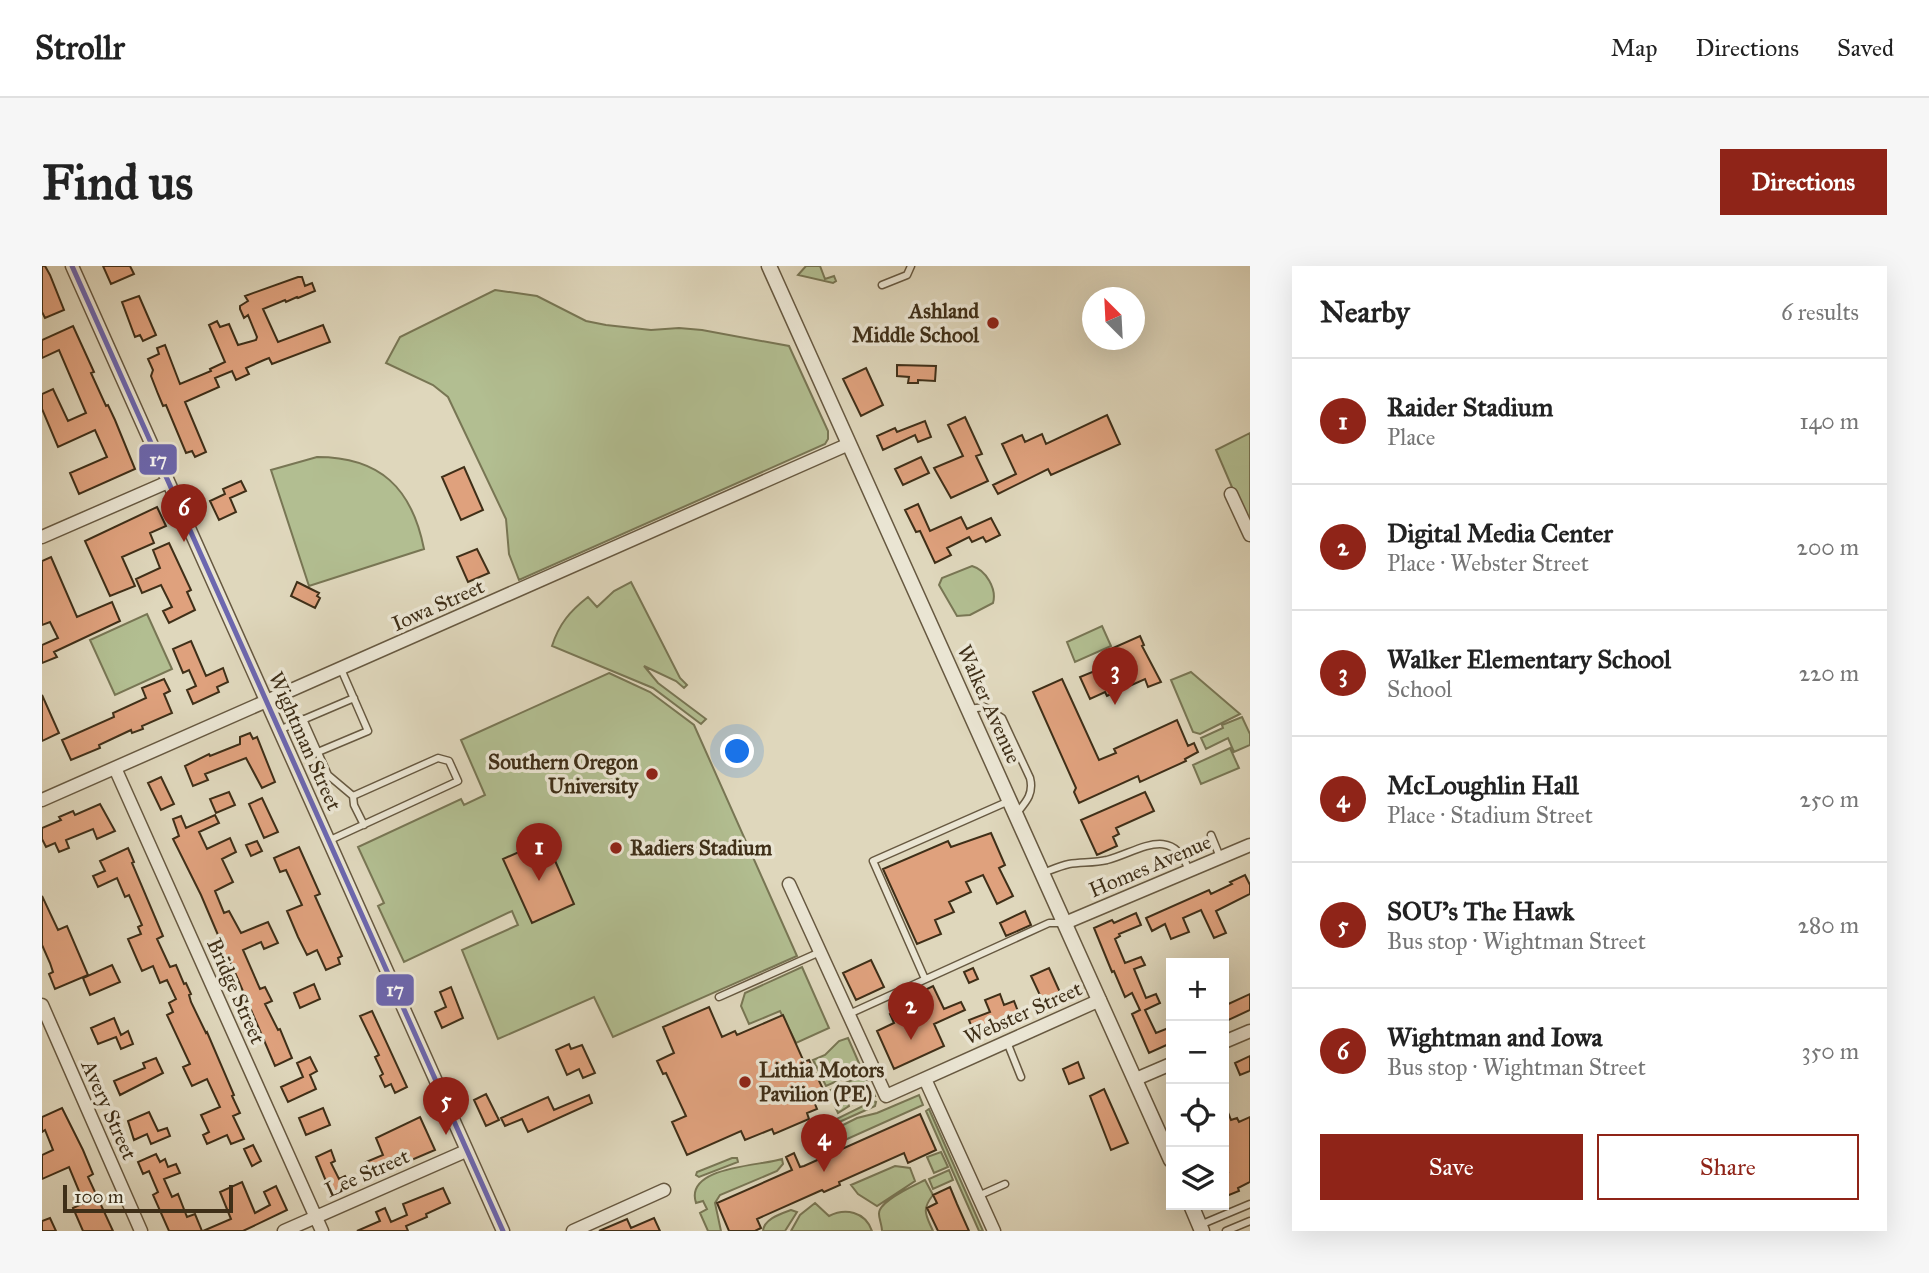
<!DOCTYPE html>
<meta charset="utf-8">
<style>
body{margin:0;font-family:"IM FELL Great Primer",serif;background:#f6f6f6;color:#222}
.controls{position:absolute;right:21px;bottom:21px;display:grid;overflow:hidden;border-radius:0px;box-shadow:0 7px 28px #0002}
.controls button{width:63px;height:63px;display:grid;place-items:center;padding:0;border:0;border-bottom:2px solid #e0e0e0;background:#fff;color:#222;font:35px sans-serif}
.compass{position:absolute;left:1040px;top:21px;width:63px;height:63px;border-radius:50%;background:#fff;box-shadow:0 7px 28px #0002;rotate:336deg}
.scale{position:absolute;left:21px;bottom:18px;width:170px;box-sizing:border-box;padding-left:7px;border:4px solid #3f2f18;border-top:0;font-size:19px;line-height:24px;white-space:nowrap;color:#3f2f18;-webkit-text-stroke:5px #eae5d3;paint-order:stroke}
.you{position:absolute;left:696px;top:486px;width:24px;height:24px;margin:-18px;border:5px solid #fff;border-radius:50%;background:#1a73e8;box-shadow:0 0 0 10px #1a73e833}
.badge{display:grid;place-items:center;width:46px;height:46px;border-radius:50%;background:#8f2418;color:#fff;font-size:23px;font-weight:700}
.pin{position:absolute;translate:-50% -58px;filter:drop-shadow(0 2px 4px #0008)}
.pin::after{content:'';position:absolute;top:37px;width:24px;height:21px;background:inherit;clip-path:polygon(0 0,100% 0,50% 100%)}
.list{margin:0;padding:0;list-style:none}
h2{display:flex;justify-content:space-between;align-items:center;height:91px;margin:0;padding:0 28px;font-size:30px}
h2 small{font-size:23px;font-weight:400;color:#767676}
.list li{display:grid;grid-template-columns:46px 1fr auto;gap:21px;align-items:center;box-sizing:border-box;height:126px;padding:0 28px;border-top:2px solid #e0e0e0}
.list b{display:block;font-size:26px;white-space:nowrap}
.list p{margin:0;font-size:23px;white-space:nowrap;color:#767676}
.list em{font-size:23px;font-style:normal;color:#767676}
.actions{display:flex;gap:14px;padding:21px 28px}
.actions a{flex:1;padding:16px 0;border:2px solid #8f2418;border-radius:0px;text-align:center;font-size:24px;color:#8f2418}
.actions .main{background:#8f2418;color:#fff}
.icon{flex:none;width:38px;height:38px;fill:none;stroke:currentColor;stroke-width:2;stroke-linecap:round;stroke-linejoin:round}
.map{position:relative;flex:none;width:1208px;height:965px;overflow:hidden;border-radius:0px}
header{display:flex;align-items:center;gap:42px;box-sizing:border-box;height:98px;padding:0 35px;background:#fff;border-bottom:2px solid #e0e0e0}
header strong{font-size:33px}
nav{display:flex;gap:38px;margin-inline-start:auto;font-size:24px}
.intro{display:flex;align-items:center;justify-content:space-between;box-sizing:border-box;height:168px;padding:0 42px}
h1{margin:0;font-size:49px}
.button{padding:18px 32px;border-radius:0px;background:#8f2418;color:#fff;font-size:24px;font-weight:700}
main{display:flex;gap:42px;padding:0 42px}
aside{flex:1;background:#fff;border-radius:0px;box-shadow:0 7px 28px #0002}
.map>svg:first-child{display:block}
.green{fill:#b2be91;stroke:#787654;stroke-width:2}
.building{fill:#dfa17d;stroke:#3f2f18;stroke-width:2}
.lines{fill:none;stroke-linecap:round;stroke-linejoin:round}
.service-casing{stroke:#675941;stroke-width:9}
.minor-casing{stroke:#675941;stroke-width:15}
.tertiary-casing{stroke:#675941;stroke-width:17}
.service{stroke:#eae5d3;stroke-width:6}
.minor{stroke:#eae5d3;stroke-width:12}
.tertiary{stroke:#eae5d3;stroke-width:14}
.bus-1-casing{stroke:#eae5d3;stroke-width:10}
.bus-1{stroke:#6c67af;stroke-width:5}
.poi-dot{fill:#8f2418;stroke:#eae5d3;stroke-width:2.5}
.labels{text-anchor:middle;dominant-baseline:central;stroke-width:7;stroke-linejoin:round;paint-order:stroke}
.poi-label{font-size:21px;font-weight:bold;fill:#3f2f18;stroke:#eae5d3;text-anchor:end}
.street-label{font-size:21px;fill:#3f2f18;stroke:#eae5d3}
.line-badge{stroke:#eae5d3;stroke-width:2.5}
.badge-label{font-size:19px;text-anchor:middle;font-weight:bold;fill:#fff}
</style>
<header>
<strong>Strollr</strong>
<nav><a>Map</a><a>Directions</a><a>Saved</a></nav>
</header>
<div class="intro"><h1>Find us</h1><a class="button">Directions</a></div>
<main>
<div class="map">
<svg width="1208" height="965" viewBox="0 0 1208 965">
<rect width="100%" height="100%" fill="#dfd7bc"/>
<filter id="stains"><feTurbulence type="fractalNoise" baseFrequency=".00286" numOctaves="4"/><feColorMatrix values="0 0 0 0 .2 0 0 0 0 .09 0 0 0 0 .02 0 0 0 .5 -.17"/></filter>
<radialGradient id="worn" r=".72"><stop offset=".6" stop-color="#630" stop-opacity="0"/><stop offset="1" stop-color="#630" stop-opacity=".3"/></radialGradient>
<path class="green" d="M764 0H778L783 13 792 10 794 15 791 17 756 9Z
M453 24 495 30 544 55 564 59 609 64 637 62 660 64 747 80 786 165V173L783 178 477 314 467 288 464 253 406 131 391 119 344 97 358 71Z
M1208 167V263L1174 184Z
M275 191C338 191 370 222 382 283L267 320 229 204Z
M930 300C944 304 955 323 951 337L928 349 915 350 897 319 900 312Z
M589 316 638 412 645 419 642 422 634 415 602 400 616 417 664 453 659 458 611 422 510 380C517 358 528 345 546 331L555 341 572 325Z
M105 348 130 403 73 429 48 374Z
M1060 360 1069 380 1033 396 1025 376Z
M1149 406 1198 448 1158 468 1151 466 1129 414Z
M567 407 608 426 652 459 755 690 571 771 552 731 456 773 420 684 476 659 470 645 362 696 336 640 342 637 316 581 419 533 422 539 443 529 419 474Z
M1200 451 1208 468V479L1192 486 1186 472 1164 483 1159 472 1181 462 1180 459Z
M1188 482 1197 502 1159 518 1151 499Z
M760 701 787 762 754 777 738 745 707 758 699 740 703 727Z
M806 772 820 804 784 820 771 794 783 789 797 775Z
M822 809 833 830 829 831 824 822 814 826 818 836 811 838 801 818Z
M799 820 807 840 796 847 786 825Z
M877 829 881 839 803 874 795 862 815 852 835 847Z
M831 835 834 836 833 840 786 861 771 870H768V866Z
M887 843 941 965H937L884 845Z
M899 886 906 901 892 907 885 891Z
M690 892H695L696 896 657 911 654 909 655 906Z
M740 893 741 898 735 905 678 929 673 937 679 965H666L658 947 665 943 661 935 654 937C642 900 719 900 740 893Z
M853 900 868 902 873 915 835 940 816 928 809 919Z
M907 904 911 914 891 923 887 913Z
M883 914 891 929C879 944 884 949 891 965H840C840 959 837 953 837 948 836 935 873 919 883 914Z
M773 937 787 950C803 942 823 945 830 965H749L758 949Z
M749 944 755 946 743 965H721C722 953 738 948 749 944Z"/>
<path class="building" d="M0 0H3L8 9 22 44 3 52 0 46Z
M61 0H88L92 8 69 18Z
M256 11H260L263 20 270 17 273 25 256 32 255 31 244 36 243 34 221 43 236 76 281 59 288 76 230 98 227 92 222 94 204 102 207 108 194 114 190 105 173 112 177 121 143 136 164 186 153 191 150 185 144 187 124 139 121 140 116 128 109 110 111 104 106 93 117 88 115 82 123 79 138 118 169 105 168 103 183 96 167 59 175 55 178 61 187 58 196 79 214 74 215 71 206 49 202 52 198 43V40L206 35 203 30Z
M97 30 114 69 101 75 98 69 93 71 80 36Z
M31 60 52 106 49 107 64 140 66 139 73 154 93 203 37 228 28 207 65 191 53 164 16 181 0 143V128L11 123 26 155 44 147 17 84 0 92V74Z
M855 99 894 100 893 115 876 114V117H866L867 111 855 110Z
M824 102 841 139 819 150 801 113Z
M1065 149 1078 178 1009 209 1006 203 956 228 951 219 974 208 960 178 980 169 983 176 1000 168 1004 178Z
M923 151 940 188 934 190 946 215 909 232 892 202 921 190 906 159Z
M883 155 889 171 876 176 873 169 841 184 835 170 853 162 855 166Z
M879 191 887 207 861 219 853 203Z
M422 201 441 244 419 254 400 211Z
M199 215 204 225 188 232 194 246 177 254 168 235 183 228 181 223Z
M876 238 888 265 919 251 925 263 949 252 958 269 944 276 941 271 930 276 927 271 905 282 909 289 893 297 878 265 874 266 863 244Z
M115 241 124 260 108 267 112 277 80 291 93 320 68 330 43 275Z
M127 277 149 324 145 326 153 344 127 357 121 345 130 341 119 319 100 327 94 313 118 302 111 284Z
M435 283 447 307 426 316 415 291Z
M9 291 35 351 70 336 78 355 12 386 15 391 0 397V379L16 372 8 356 0 359V295Z
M255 316 277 327 275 330 278 332 273 342 249 330Z
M1098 370 1102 379 1100 380 1119 416 1106 421 1103 413 1065 430 1063 426 1048 433 1038 411 1053 405 1052 401 1075 391 1071 382Z
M149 375 164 410 181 402 186 416 175 421 177 426 151 438 145 424 154 420 147 404 141 407 131 383Z
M122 413 128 425 122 428 130 447 100 460 101 463 90 467 89 464 57 479 58 482 29 494 20 474 72 451 71 447 104 432 100 422Z
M1020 413 1057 494 1074 487 1072 483 1135 454 1146 480 1152 477 1156 486 1143 493 1144 495 1098 516 1096 510 1037 537 1032 526 1034 522 991 426Z
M0 429 17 467 0 475Z
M208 467 211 473 215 471 233 516 220 522 204 492 163 508 166 514 151 520 143 500 167 488 168 490 198 478V471Z
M119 511 132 538 119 544 106 517Z
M187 526 193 539 174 547 168 533Z
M1103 526 1112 545 1074 562 1077 568 1071 571 1075 580 1055 589 1039 554Z
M220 532 236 566 222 572 207 538Z
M58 538 73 565 55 573 51 563 24 574 27 582 17 586 13 577 4 581 0 573V562L19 554 17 551 31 545 33 549Z
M173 549 177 557 157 566 165 583 188 572 194 586 180 593 191 616 173 625 182 647 187 645 199 667 226 656 236 677 222 683 219 676 201 684 218 723 223 721 230 735 223 738 236 764 238 763 250 792 233 800 186 690 183 692 176 678 179 676 159 629 131 573 137 570 131 553 139 550 144 562Z
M949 567 963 599 957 602 971 630 955 638 941 609 924 616 929 626 907 636 912 646 893 654 899 668 875 678 841 603 906 575 909 581Z
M504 574 532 638 490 657 461 593Z
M215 575 220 585 209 590 204 579Z
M257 581 278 628 273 630 300 690 296 692 298 698 284 704 275 684 265 689 256 671 245 645 260 639 244 604 238 606 232 592Z
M86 582 92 596 90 597 121 670 115 673 128 701 134 699 142 718 144 717 149 728 147 729 149 736 164 767 165 766 192 829 190 830 198 847 191 850 202 873 189 878 185 869 165 878 161 869 167 866 159 849 178 841 165 813 150 820 141 801 148 798 125 749 131 746 127 737 134 733 125 714 118 717 111 700 100 705 96 696 86 673 99 668 96 661 100 659 87 629 83 631 75 612 56 621 51 610 63 605 58 595Z
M1203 609 1208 619V628L1174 645 1184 667 1172 672 1159 644 1141 652 1147 666 1129 673 1123 658 1110 665 1104 652 1167 624 1169 628 1190 618 1188 616Z
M0 630 16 664 25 660 46 709 13 723 7 708 11 706 8 697 0 679Z
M983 645 989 659 964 670 958 657Z
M1094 647 1099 659 1077 668 1078 670 1073 673 1083 697 1099 691 1103 699 1092 703 1104 732 1114 728 1118 737 1103 744 1114 767 1129 761V777L1107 787 1090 748 1098 744 1090 727 1083 731 1072 705 1070 706 1052 662 1070 654 1072 657Z
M829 694 842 721 814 734 801 707Z
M70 699 78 716 48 729 41 712Z
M931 702 936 713 927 717 922 706Z
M1007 702 1021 733 1003 740 989 710Z
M272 718 278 733 258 742 252 727Z
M891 720 902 743 919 736 923 744 892 758 902 780 852 803 835 765 852 757 848 748 880 733 877 727Z
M409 721 421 752 400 762 393 746 404 741 398 726Z
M958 728 962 739 972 735 977 748 972 750 973 754 933 769 927 754 948 746 943 734Z
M1208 728V744L1182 756V740Z
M667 741 680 771 693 765 695 769 741 749 762 796 767 794 781 823 769 828 775 843 765 847 767 853 732 868 730 863 703 874 699 865 645 889 630 856 644 850 624 807 621 808 615 795 632 787 621 761Z
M330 745 365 821 353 827 349 818 343 821 338 810 341 808 333 791 337 789 318 750Z
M72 752 79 769 86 765 91 778 79 783 74 771 56 778 49 762Z
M527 778 529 783 540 779 553 807 541 812 537 803 525 809 514 784Z
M1208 790V805L1198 809 1193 797Z
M268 791 275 805 268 809 274 823 246 836 239 821 261 811 255 797Z
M114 792 121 807 78 829 72 815 103 802 101 797Z
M1036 796 1042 812 1027 818 1021 803Z
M1062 823 1086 877 1069 884 1048 830Z
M444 828 457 854 444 860 432 834Z
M547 829 550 837 486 866 480 853 463 860 459 852 506 831 512 844Z
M1182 836 1189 854 1195 852 1197 856 1208 851V916L1196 922 1197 925 1182 931V907L1186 906 1182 895Z
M20 842 41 884 51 908 46 911 71 965H41L31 942 42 937 27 901 0 913V889L11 884 3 864 0 866V851Z
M281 842 288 859 264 869 257 852Z
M107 846 116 865 125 862 128 870 109 878 105 868 92 874 86 855Z
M878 848 894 884 866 897 862 887 797 916 798 919 782 926 780 924 715 953 719 962 713 965H687L675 937 750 904 744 891 752 887 758 901 762 900Z
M378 851 393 884 325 913 322 905 327 903 324 896 341 889 334 872Z
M211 879 219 895 210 900 202 883Z
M289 884 293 895 289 897 297 913 303 910 308 920 288 930 284 921 286 920 274 891Z
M114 888 118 896 123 893 126 901 134 898 138 907 122 913 130 931 136 928 145 951 153 948 160 965H127L111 929 116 926 107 905 101 908 96 896Z
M200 916 213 947 228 939 222 926 234 920 245 944 201 965H161L189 953 178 926Z
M908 921 915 938 927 965H896L885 942 895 937 891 929Z
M401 922 408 937 384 948 385 951 364 960 366 965H315L338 955 334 946 343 942 349 956 365 949 361 938Z
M8 952 14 965H0V955Z
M612 952 618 965H557L585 953 589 962Z"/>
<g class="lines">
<g class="service-casing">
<path id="service" d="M840 19 865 9 869 0
M926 443 943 441 960 452 988 512C992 528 984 536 974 548
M261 453 286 509 311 530 396 492 407 495 416 515 286 575
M237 464 312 432
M276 486 326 465 299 403
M311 530 312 539 322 559
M1169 569 1178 591
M1001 607C1009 604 1018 600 1027 598 1039 596 1052 597 1065 594 1096 586 1131 557 1147 605
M883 713 831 595 967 535
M677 731 778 686
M807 748 1007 657H1023
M965 776 979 811
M936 930 963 918
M1158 959 1208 938
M1184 965 1208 955"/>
</g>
<g class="minor-casing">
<path id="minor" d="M30 0 461 965
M1189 228 1208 269
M0 271 126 216
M73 502 280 965
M0 534 807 178
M747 618 844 830 1058 734
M1023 657 1208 579
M0 739 99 965
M1182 776 1208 765
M883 813 952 965
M1094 813 1129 798
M242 965 424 885
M531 965 622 924"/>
</g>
<g class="tertiary-casing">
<path id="tertiary" d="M727 0 1129 894
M1149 939 1160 965"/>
</g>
<use href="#service" class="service"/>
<use href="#minor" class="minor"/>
<use href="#tertiary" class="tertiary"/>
<g class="bus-1-casing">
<path id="bus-1" d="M30 0 461 965"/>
</g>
<use href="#bus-1" class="bus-1"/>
</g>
<g class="poi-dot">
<circle cx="951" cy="57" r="7"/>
<circle cx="610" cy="508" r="7"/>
<circle cx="574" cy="582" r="7"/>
<circle cx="703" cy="816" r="7"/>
</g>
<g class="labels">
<g class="poi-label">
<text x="937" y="45">Ashland<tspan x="937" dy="24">Middle School</tspan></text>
<text x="596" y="496">Southern Oregon<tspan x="596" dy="24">University</tspan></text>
<text x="588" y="582" text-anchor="start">Radiers Stadium</text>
<text x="717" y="804" text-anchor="start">Lithia Motors<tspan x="717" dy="24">Pavilion (PE)</tspan></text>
</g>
<g class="street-label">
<text transform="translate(396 339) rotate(-24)">Iowa Street</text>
<text transform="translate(947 438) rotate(66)">Walker Avenue</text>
<text transform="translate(263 475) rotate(66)">Wightman Street</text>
<text transform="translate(1108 600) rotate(-23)">Homes Avenue</text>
<text transform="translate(194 725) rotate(66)">Bridge Street</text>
<text transform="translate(981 747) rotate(-24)">Webster Street</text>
<text transform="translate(67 844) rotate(66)">Avery Street</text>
<text transform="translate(325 907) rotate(-24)">Lee Street</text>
</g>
</g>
<g class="line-badge">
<rect x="96" y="177" width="40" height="33" rx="7" fill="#6c67af"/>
<rect x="333" y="707" width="40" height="34" rx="7" fill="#6c67af"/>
</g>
<g class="badge-label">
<text x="116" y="200">17</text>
<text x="353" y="730">17</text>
</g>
<rect width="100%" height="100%" filter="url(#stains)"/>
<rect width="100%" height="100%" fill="url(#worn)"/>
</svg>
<div class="controls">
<button>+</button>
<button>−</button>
<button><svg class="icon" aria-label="locate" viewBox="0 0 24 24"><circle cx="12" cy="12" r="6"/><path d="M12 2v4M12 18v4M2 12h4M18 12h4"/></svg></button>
<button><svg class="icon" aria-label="layers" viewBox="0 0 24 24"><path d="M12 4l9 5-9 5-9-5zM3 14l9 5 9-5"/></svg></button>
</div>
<svg class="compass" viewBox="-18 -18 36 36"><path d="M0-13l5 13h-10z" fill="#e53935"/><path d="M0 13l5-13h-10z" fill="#767676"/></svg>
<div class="scale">100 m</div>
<div class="you"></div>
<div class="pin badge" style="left:497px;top:615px">1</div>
<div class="pin badge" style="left:869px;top:774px">2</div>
<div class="pin badge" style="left:1073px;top:439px">3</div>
<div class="pin badge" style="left:782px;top:906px">4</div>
<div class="pin badge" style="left:404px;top:869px">5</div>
<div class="pin badge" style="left:142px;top:276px">6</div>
</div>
<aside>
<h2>Nearby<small>6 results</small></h2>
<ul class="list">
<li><span class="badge">1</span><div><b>Raider Stadium</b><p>Place</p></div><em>140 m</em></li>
<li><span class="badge">2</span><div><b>Digital Media Center</b><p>Place · Webster Street</p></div><em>200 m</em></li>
<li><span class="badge">3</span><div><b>Walker Elementary School</b><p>School</p></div><em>220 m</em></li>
<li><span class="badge">4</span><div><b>McLoughlin Hall</b><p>Place · Stadium Street</p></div><em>250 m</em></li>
<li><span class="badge">5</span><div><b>SOU's The Hawk</b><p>Bus stop · Wightman Street</p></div><em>280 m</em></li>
<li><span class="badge">6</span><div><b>Wightman and Iowa</b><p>Bus stop · Wightman Street</p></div><em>350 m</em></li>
</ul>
<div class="actions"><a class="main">Save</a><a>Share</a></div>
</aside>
</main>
